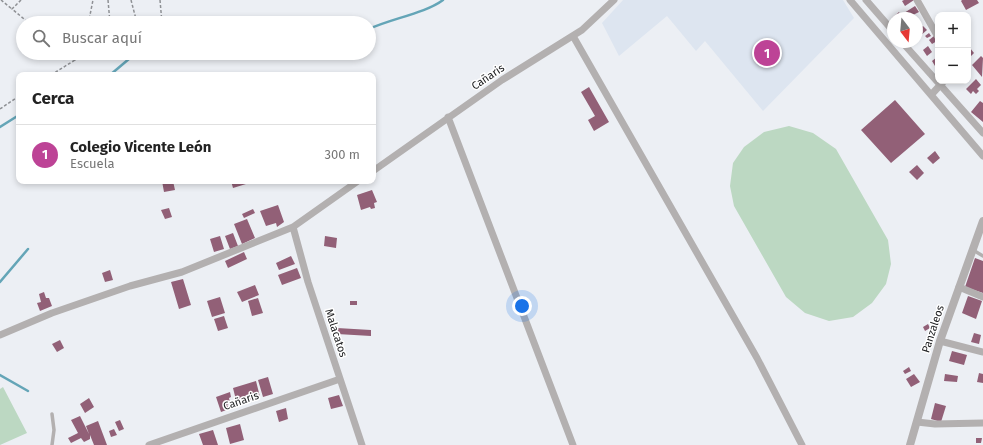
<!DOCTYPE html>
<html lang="es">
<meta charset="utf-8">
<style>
body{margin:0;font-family:"Fira Sans",sans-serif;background:#f2f2f2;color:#222}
.controls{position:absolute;right:12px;top:12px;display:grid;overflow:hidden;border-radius:8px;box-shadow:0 2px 6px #0003}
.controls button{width:36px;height:36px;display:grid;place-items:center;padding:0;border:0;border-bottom:1px solid #e0e0e0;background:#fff;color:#222;font:20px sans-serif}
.compass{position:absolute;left:887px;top:12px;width:36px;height:36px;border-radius:50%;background:#fff;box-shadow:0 2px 6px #0003;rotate:164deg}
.you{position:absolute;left:522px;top:306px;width:14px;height:14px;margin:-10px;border:3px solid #fff;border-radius:50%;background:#1a73e8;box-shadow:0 0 0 6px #1a73e833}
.badge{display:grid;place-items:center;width:26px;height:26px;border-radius:50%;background:#bd4396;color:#fff;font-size:13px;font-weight:700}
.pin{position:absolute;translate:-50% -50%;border:2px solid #fff;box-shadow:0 1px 4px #0006}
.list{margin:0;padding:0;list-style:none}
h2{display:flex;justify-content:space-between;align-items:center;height:52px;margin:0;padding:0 16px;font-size:17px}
h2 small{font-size:13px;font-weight:400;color:#767676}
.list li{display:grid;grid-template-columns:26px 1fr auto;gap:12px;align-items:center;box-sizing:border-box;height:60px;padding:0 16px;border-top:1px solid #e0e0e0}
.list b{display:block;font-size:15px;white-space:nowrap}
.list p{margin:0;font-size:13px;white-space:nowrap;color:#767676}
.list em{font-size:13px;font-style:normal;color:#767676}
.icon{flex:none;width:22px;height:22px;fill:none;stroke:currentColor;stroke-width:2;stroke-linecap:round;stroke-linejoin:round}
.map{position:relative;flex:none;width:983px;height:445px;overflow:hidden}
.search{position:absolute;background:#fff;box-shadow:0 2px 6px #0003;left:16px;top:16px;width:360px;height:44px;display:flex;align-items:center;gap:10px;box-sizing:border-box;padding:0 14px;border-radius:22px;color:#767676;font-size:15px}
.panel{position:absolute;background:#fff;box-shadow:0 2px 6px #0003;left:16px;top:72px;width:360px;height:112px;border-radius:8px}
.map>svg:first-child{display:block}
.built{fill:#dde5f0}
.green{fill:#bcd8c2}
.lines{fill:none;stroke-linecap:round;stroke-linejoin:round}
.stream{stroke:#64a5b7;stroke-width:2.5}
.building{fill:#926077}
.path{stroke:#8e9094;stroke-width:1.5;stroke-dasharray:3 2;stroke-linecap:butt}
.service{stroke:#b3b0b0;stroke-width:3.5}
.minor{stroke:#b3b0b0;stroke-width:7}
.tertiary{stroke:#b3b0b0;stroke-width:8}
.labels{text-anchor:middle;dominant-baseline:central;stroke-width:3;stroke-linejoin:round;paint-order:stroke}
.street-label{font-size:11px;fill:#222325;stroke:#fff}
</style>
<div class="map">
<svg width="983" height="445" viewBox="0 0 983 445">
<rect width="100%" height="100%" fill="#eceff4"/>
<path class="built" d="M623 0H843L854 18 763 111 705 41 696 51 667 16 619 56 602 23Z"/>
<path class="green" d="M789 126 813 133 836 149 888 240 891 264 886 284 872 303 853 317 829 321 805 313 786 297 734 206 730 186 733 163 744 147 764 132Z
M3 387 27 433 0 445V389Z"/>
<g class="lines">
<path class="stream" d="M369 29C390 19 426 13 443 0
M110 75 136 53
M0 127 19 115
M0 282 28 249
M0 375 28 391"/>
</g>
<path class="building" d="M904 0H914L905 6 902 1Z
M962 0H977L979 3 966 10 961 1Z
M915 6 919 12 907 18 904 13Z
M899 12 902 18H892Z
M923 26 927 30 920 36 917 31Z
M929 33 931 36 927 38 925 36Z
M934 36 937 41 932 44 929 40Z
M928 46 932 52 927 56 923 50Z
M970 48 974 53 968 59V50Z
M981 56 983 58 982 77 972 65Z
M937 57 938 64 935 66 932 61Z
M976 79 981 85 977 89 979 91 976 94 973 91 971 94 966 89Z
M589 87 609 122 594 131 588 120 595 116 581 92Z
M895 100 925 134 891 163 861 130Z
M980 101 983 103V122L971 112Z
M935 151 940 158 933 164 927 158Z
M917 165 924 173 917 180 909 172Z
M162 181H173L175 190 164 192Z
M231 181H246V184L233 188Z
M372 190 377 202 374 203 375 208 371 209 370 207 361 210 357 195Z
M278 205 284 222 277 227 276 223 266 226 260 211Z
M169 208 172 217 165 219 161 210Z
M253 209 255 213 244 218 242 214Z
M247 219 255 238 242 244 234 224Z
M233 233 238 246 230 249 225 236Z
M220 236 224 249 214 252 210 239Z
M325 236 337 238 336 248 324 246Z
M244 252 247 259 228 268 225 261Z
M291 256 295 264 279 270 276 263Z
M975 258 983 261V293L965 287Z
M297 268 301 278 282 285 278 275Z
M110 270 113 280 105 282 102 273Z
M183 279 191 305 179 309 171 282Z
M255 285 259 295 242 302 237 292Z
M44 292 46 298H49L52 306 40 311 37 303 41 302 39 294Z
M968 296 982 301 976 319 962 313Z
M220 297 225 313 212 317 207 301Z
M258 298 263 313 252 316 248 301Z
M350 301H357V305H350Z
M224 316 228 328 218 331 214 319Z
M928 324 930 328 925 331 923 327Z
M337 328 371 330V336L337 334Z
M974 333 981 335 979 344 971 342Z
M60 340 64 348 57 352 52 344Z
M952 351 967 355 964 365 949 361Z
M909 367 911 371 905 374 903 371Z
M979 373 983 374V383L977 382Z
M914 374 920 382 911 387 906 379Z
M945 374 958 376 957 382 944 381Z
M268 377 273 394 263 397 258 380Z
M256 381 260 397 237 404 233 388Z
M230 392 231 397 229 398 230 403 227 405 229 409 221 412 216 397Z
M339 395 343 406 331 409 328 398Z
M89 398 94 407 85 413 80 404Z
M935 403 946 406 941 422 931 419Z
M286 408 288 419 279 422 276 411Z
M80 416 89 434 86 426 98 421 107 445H94L90 435V439L84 442 81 438 71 443 68 438 78 433 71 420Z
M120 420 124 429 119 431 115 422Z
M240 424 244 440 230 444 226 428Z
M114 429 117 435 111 437 109 431Z
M213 430 218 445H203L199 434Z
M976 438H982L981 443H976Z"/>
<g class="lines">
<path class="path" d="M1 0 12 9
M21 0 12 9 29 23
M108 0 110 23
M131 0 137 23
M160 0 162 23
M87 23 89 20 93 0
M66 53 75 60 82 53
M51 75 75 60
M0 109 19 96"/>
<path class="service" d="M973 250 983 256
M52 414 54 430 52 445"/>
<path class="minor" d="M850 0 983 156
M866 0 893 31
M917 0 938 37
M573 36 757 358 802 445
M902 42 983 133
M931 95 944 81
M448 117 573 445
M373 171 502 80 582 30 614 0
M293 227 308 282 362 445
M959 287 983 297
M0 335 52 313 130 286 182 272 293 227 358 181
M940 341 983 352
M917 422 935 424 983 423
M149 445 340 379"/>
<path class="tertiary" d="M910 445 940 341 983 221"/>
</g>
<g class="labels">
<g class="street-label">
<text transform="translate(488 77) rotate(-34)">Cañaris</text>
<text transform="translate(933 329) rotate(-72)">Panzaleos</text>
<text transform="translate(336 333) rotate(72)">Malacatos</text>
<text transform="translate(241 401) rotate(-19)">Cañaris</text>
</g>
</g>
</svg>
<div class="controls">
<button>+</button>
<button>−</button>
</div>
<svg class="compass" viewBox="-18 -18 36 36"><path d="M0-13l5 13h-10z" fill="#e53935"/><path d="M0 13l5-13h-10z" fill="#767676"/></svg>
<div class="you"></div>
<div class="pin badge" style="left:767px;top:53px">1</div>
<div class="search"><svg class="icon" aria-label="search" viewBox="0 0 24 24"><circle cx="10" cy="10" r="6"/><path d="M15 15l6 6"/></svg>Buscar aquí</div>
<section class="panel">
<h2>Cerca<small></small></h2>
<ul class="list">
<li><span class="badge">1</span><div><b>Colegio Vicente León</b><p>Escuela</p></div><em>300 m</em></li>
</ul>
</section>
</div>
